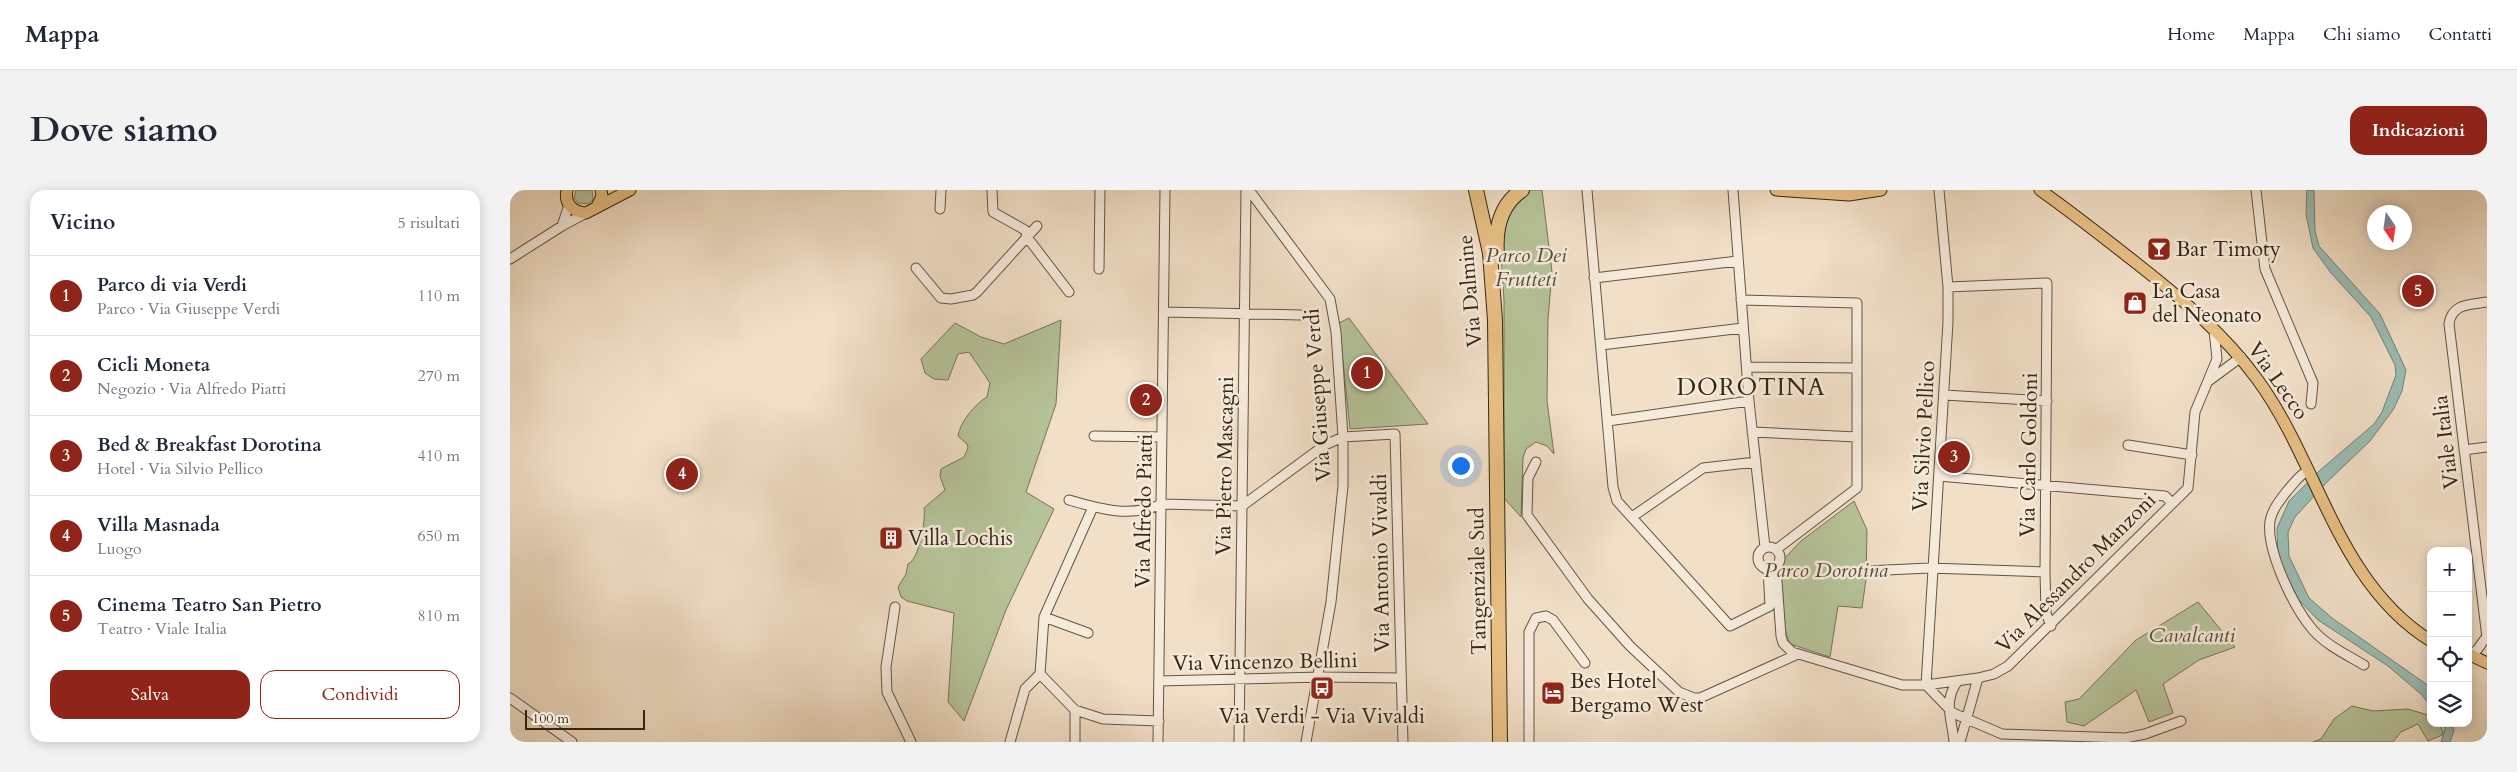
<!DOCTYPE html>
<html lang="it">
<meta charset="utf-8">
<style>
body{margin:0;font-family:Cardo,serif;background:#f2f2f3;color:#1f2937}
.controls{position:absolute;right:15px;bottom:15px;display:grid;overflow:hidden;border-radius:10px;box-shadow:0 2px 12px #0003}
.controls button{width:45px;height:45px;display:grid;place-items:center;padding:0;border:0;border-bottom:1px solid #e0e1e3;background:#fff;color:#1f2937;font:25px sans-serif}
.compass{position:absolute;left:1857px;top:15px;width:45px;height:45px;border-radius:50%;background:#fff;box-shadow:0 2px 12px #0003;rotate:167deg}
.scale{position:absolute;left:15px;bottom:12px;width:120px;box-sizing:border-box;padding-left:5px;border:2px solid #352613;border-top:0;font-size:14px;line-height:18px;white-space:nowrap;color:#352613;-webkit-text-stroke:4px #f6eadb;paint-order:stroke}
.you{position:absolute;left:950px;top:275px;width:18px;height:18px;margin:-12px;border:4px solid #fff;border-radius:50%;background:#1a73e8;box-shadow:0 0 0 8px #1a73e833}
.badge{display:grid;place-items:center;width:32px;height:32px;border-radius:50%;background:#8f2418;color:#fff;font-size:16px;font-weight:700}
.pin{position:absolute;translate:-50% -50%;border:2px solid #fff;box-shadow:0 1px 5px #0006}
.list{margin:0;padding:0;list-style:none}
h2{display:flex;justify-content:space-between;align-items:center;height:65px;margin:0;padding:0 20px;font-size:21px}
h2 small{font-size:16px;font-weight:400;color:#747a83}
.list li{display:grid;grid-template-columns:32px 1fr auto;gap:15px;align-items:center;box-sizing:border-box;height:80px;padding:0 20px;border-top:1px solid #e0e1e3}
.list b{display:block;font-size:19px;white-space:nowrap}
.list p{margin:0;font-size:16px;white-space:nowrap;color:#747a83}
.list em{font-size:16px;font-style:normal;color:#747a83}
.actions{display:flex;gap:10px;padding:15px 20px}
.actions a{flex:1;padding:11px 0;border:1px solid #8f2418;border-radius:15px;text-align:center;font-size:18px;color:#8f2418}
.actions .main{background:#8f2418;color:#fff}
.icon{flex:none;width:28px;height:28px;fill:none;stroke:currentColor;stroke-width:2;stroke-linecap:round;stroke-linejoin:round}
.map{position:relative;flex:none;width:1977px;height:552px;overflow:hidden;border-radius:15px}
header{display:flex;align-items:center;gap:30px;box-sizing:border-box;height:70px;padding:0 25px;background:#fff;border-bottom:1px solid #e0e1e3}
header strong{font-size:24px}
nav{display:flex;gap:28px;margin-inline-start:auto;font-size:18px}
.intro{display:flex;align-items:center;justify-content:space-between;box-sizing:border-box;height:120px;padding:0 30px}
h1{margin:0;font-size:35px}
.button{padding:12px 22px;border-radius:15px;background:#8f2418;color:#fff;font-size:18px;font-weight:700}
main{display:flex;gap:30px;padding:0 30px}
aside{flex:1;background:#fff;border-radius:15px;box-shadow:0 2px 12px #0003}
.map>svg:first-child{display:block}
.green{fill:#b6c399;stroke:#767456}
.water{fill:#9bbdb4;stroke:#728174}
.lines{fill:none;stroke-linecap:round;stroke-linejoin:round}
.minor-casing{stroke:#645440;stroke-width:11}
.major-casing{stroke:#352613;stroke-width:13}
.highway-casing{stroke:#352613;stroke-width:16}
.minor{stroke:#f6eadb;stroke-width:9}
.major{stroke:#e8c084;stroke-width:11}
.highway{stroke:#e8c084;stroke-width:14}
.labels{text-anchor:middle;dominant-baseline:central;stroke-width:5;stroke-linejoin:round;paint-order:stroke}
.poi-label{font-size:21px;fill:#352613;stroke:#f6eadb;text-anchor:start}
.park-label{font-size:21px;font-style:italic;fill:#554d34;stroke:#f6eadb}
.street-label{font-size:21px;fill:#352613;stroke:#f6eadb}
.quarter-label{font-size:24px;letter-spacing:1px;fill:#352613;stroke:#f6eadb}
</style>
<header>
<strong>Mappa</strong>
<nav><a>Home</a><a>Mappa</a><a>Chi siamo</a><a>Contatti</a></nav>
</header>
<div class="intro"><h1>Dove siamo</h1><a class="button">Indicazioni</a></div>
<main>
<aside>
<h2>Vicino<small>5 risultati</small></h2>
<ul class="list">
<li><span class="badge">1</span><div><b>Parco di via Verdi</b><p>Parco · Via Giuseppe Verdi</p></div><em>110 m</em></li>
<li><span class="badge">2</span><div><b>Cicli Moneta</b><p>Negozio · Via Alfredo Piatti</p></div><em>270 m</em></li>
<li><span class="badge">3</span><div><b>Bed &amp; Breakfast Dorotina</b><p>Hotel · Via Silvio Pellico</p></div><em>410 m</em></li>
<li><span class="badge">4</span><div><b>Villa Masnada</b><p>Luogo</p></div><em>650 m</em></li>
<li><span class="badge">5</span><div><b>Cinema Teatro San Pietro</b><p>Teatro · Viale Italia</p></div><em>810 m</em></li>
</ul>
<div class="actions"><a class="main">Salva</a><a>Condividi</a></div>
</aside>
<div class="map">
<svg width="1977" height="552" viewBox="0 0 1977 552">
<rect width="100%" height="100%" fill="#f1dfc7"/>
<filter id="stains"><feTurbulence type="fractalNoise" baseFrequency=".004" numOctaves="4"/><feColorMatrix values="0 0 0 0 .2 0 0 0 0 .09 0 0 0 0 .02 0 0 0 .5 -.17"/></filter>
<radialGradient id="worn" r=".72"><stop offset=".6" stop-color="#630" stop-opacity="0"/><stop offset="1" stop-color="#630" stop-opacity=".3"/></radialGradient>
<path class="green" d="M66 0H82L83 10 78 14 68 13 64 8Z
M1020 0H1032L1042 82 1038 129 1037 211 1044 264 1037 256 1026 252 1016 259 1013 268 1011 327 994 308V110L990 49 1000 20Z
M839 128 918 234 840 239 829 133Z
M551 130 546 214 516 302 544 319 496 420 454 531 438 512 444 423 397 411 391 407 388 397 396 384 398 374C409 370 416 329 414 318L435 300 430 286 431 279 454 267 458 258 457 254 448 246C450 232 465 214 477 207L480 193 459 162 448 164 438 190 424 189 415 183 411 169 445 133 471 147 494 154Z
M1344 311 1357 340 1356 389 1352 418 1328 416 1320 467 1280 454C1269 430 1271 397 1272 371L1291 351Z
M1688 412 1725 457 1689 470 1653 494 1663 523 1639 532 1626 500 1574 536 1557 532 1555 512 1569 509 1626 450Z
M1842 516 1863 521 1898 519 1921 526V533H1928L1933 541 1932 545 1918 551 1908 534 1891 542 1883 552H1803L1811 549 1824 529Z"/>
<path class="water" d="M1797 0H1804L1805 41 1809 56 1870 124 1896 180 1892 201 1883 220 1860 251 1817 292 1785 327 1778 342 1779 366 1799 408 1822 428 1916 494 1921 499V517L1912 505 1878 476 1808 430 1788 409 1768 369 1767 338 1779 311 1808 282 1864 234 1872 222 1886 185 1885 175 1861 127 1821 83 1803 58 1796 24Z
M1933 533H1942L1944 541 1940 552H1931L1935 539Z"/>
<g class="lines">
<g class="minor-casing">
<path id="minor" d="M482 0 483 22 515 40 517 47 559 102
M739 0 820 109 826 142 833 247V296L821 412 796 552
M1077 0 1103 297 1107 311 1220 436 1260 416 1258 379
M1223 0 1239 211 1255 357
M1746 0 1755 79 1803 193 1801 214
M430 19 431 0
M52 36 59 15
M0 69 52 36 76 23
M406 78 431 108 441 109 463 105 467 102 527 36
M589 79 590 0
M1084 88 1228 71
M1438 97 1537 93 1535 382 1536 423 1541 436
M1231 110 1347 113V298L1267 359
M1977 112C1960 115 1942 113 1939 134L1977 448
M654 122 791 125
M1091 155 1233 138
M1237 177 1347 178
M1700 190 1731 167
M1434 205 1537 211
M1098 231 1239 211
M1242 242 1347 247
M584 246 652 247
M1618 255 1682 265
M1954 260 1977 257
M1026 272 1018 288 1017 325 1078 409 1120 456 1169 502 1184 508H1190L1288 464
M1799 280C1790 284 1784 293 1777 301 1770 310 1762 320 1760 331 1756 361 1784 418 1803 440 1816 455 1837 465 1854 475
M1429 286 1655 306 1662 313
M559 310C590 319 620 328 652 314L732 316 815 255 833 247 885 244 893 552
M1122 327 1193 278 1246 272
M1248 368a11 11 0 1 1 22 0a11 11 0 1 1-22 0Z
M1266 377 1271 446 1273 453 1282 462 1392 495H1416L1468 488 1484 484 1498 476 1678 298 1685 222 1707 169 1704 140
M1356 381 1419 378 1535 382
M385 417 376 477 377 502 401 552
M534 427 578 443
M1960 465 1967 460 1977 446
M530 484 565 520 593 529 649 531
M649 491 813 487 891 488
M1416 495 1438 132V97L1429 0
M1416 495 1443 523 1492 544 1616 548 1635 544 1671 531
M0 508 62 552
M565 520V552
M500 552 515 499 530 484 534 427 583 317
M648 552 655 0
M729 552 736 0
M1019 552V442L1026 428 1036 426 1043 430 1075 473
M1444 552C1442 529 1433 512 1447 492
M1450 552 1468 488"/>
</g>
<g class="major-casing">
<path id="major" d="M57 0C54 14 63 22 76 23L120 0
M1266 0 1339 5 1371 0
M1530 0C1564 24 1597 50 1630 76 1673 110 1714 144 1747 189 1809 273 1827 393 1921 451
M87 17 92 6 91 0
M1958 464 1977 473"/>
</g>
<g class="highway-casing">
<path id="highway" d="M966 0 980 63 985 130 990 552
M987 64C985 39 990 15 1012 0"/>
</g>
<use href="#minor" class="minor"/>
<use href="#major" class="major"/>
<use href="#highway" class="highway"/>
</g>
<defs>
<g id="bar-square" transform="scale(1.25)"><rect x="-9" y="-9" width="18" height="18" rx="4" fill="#8f2418" stroke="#f6eadb"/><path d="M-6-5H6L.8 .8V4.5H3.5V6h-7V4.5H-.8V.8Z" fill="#fff"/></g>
<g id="shop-square" transform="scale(1.25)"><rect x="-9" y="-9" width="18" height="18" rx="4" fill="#8f2418" stroke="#f6eadb"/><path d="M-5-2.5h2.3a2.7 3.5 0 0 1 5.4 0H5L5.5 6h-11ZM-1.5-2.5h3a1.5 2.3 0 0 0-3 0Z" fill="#fff"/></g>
<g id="building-square" transform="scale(1.25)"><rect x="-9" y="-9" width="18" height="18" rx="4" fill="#8f2418" stroke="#f6eadb"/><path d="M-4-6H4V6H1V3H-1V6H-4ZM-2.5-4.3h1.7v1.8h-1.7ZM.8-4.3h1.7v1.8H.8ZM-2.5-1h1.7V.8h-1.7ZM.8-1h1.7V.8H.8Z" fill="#fff"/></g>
<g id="bus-square" transform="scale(1.25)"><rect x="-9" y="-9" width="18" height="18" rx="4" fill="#8f2418" stroke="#f6eadb"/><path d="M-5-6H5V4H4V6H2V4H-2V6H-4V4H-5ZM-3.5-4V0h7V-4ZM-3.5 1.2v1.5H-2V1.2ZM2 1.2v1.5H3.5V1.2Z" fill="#fff"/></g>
<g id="hotel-square" transform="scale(1.25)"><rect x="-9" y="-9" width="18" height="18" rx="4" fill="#8f2418" stroke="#f6eadb"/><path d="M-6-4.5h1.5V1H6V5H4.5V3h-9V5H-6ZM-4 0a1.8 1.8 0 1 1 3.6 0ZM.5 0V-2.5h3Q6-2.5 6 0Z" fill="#fff"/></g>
</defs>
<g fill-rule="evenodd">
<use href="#bar-square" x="1649" y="59"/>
<use href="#shop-square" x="1625" y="113"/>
<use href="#building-square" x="381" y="348"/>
<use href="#bus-square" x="812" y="498"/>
<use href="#hotel-square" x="1043" y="503"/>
</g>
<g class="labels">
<g class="poi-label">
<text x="1666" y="59">Bar Timoty</text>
<text x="1642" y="101">La Casa<tspan x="1642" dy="24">del Neonato</tspan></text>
<text x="398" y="348">Villa Lochis</text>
<text x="1060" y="491">Bes Hotel<tspan x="1060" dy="24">Bergamo West</tspan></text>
<text x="812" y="526" text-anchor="middle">Via Verdi - Via Vivaldi</text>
</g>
<g class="park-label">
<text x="1016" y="65">Parco Dei<tspan x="1016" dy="24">Frutteti</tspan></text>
<text x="1316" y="380">Parco Dorotina</text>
<text x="1682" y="445">Cavalcanti</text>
</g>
<g class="street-label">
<text transform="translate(960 101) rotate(-95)">Via Dalmine</text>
<text transform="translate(1768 191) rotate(55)">Via Lecco</text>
<text transform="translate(808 205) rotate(-94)">Via Giuseppe Verdi</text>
<text transform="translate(1414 246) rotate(-87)">Via Silvio Pellico</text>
<text transform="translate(1936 252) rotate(-97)">Viale Italia</text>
<text transform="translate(1519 265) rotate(-89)">Via Carlo Goldoni</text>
<text transform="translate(715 276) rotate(-89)">Via Pietro Mascagni</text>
<text transform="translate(634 321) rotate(-89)">Via Alfredo Piatti</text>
<text transform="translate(871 373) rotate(-91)">Via Antonio Vivaldi</text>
<text transform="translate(1566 383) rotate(-45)">Via Alessandro Manzoni</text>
<text transform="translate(968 391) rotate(-91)">Tangenziale Sud</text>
<text transform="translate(755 472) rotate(-1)">Via Vincenzo Bellini</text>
</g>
<g class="quarter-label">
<text x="1241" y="197">DOROTINA</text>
</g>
</g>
<rect width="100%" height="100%" filter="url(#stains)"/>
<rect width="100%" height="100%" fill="url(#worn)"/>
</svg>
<div class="controls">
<button>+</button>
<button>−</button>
<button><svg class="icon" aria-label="locate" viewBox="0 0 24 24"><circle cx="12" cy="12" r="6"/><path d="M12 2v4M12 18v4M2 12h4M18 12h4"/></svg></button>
<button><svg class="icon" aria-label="layers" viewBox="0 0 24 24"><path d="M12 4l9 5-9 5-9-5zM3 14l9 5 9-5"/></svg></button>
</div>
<svg class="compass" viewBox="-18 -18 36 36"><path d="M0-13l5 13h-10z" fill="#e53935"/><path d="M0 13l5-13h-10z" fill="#747a83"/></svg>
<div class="scale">100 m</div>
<div class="you"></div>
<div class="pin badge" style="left:857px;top:183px">1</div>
<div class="pin badge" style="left:636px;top:210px">2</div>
<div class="pin badge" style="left:1444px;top:267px">3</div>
<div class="pin badge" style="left:172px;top:284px">4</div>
<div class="pin badge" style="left:1908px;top:101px">5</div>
</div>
</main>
